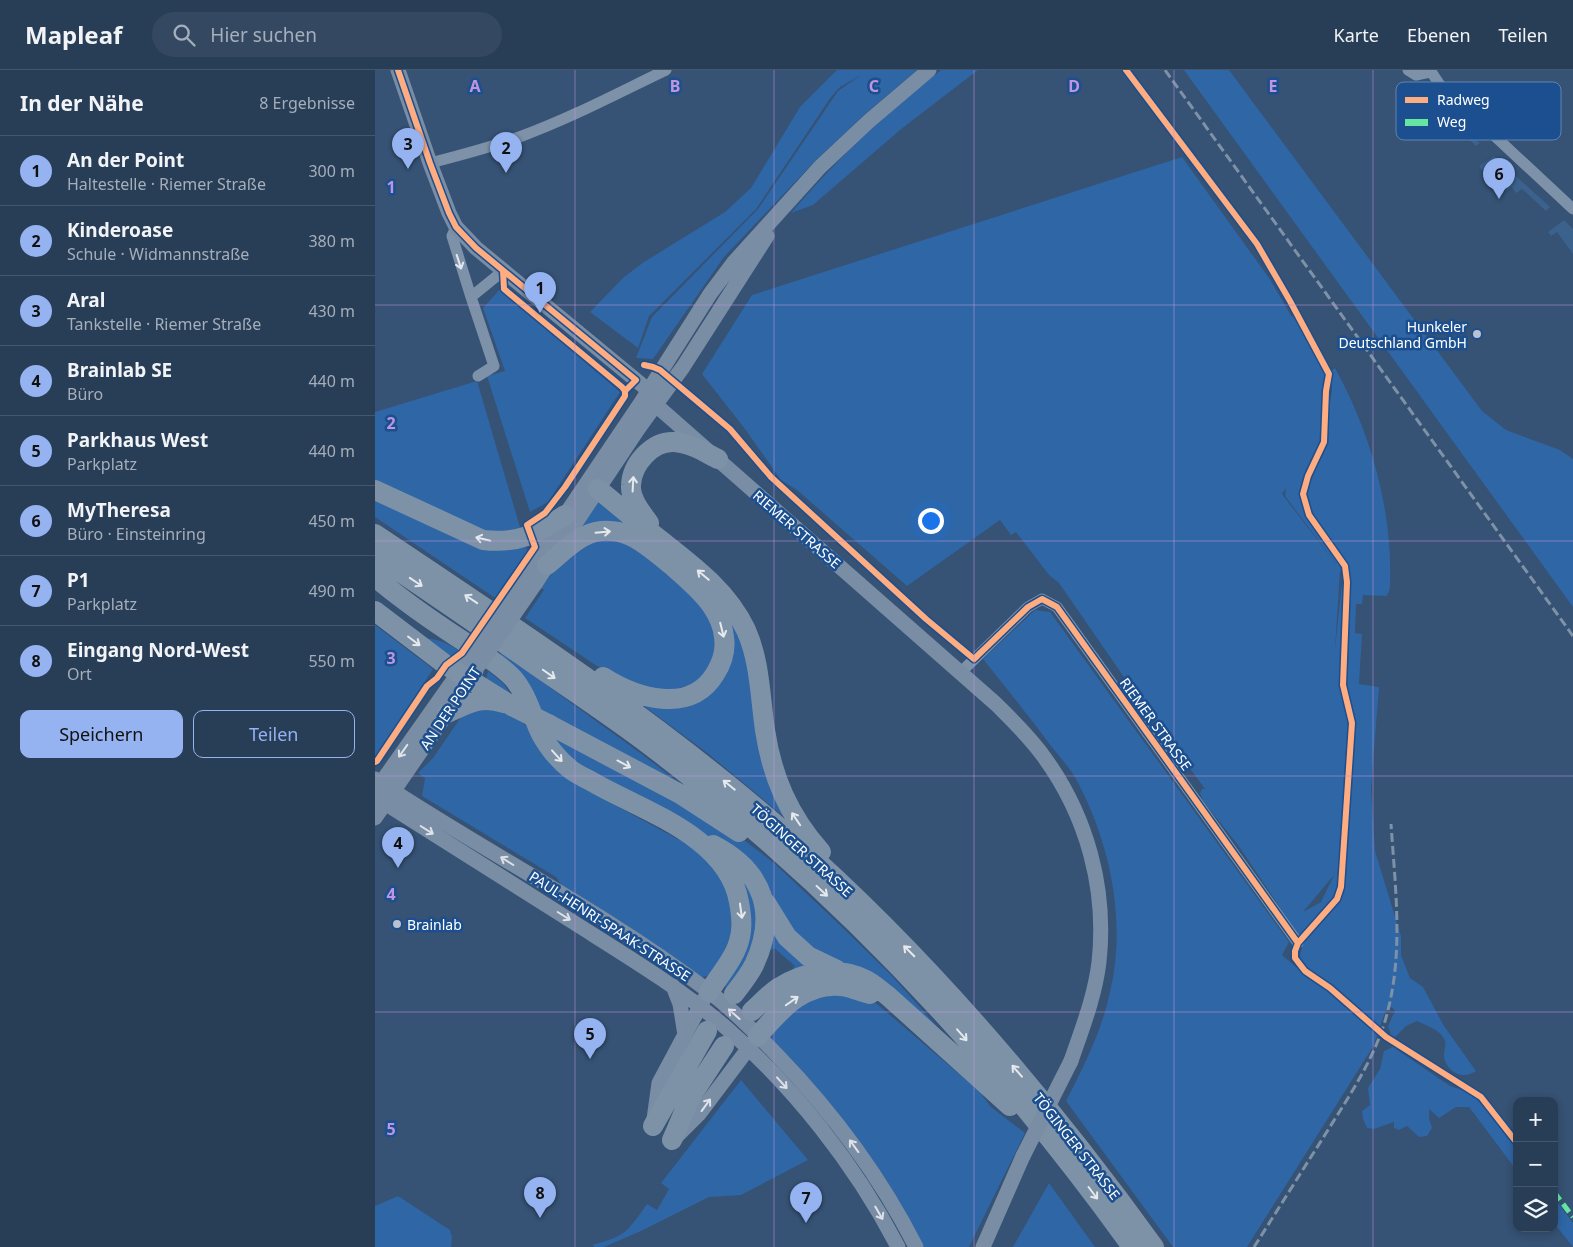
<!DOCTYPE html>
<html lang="de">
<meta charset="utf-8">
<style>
body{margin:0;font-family:"Noto Sans",sans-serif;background:#344961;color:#f1f3f6}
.controls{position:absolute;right:15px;bottom:15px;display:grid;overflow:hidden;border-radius:10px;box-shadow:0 2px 8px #0003}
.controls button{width:45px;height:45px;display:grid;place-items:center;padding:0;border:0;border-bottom:1px solid #44576d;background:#283e57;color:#f1f3f6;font:25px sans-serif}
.you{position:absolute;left:555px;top:450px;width:18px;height:18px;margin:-12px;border:4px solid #fff;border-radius:50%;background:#1a73e8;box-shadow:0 0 0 8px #1a73e833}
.badge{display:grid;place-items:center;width:32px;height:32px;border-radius:50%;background:#95b2f1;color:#111;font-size:16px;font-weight:700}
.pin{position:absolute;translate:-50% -41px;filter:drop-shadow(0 1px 2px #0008)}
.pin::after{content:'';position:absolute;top:26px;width:18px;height:15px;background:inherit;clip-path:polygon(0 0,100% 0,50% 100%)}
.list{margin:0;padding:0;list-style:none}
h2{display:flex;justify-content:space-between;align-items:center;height:65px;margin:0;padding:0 20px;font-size:21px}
h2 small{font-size:16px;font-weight:400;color:#a5aeba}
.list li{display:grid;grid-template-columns:32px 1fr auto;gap:15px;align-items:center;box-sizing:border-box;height:70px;padding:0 20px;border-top:1px solid #44576d}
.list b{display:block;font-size:19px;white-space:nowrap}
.list p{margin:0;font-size:16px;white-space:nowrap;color:#a5aeba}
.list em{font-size:16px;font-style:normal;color:#a5aeba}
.actions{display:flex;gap:10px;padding:15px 20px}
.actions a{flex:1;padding:11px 0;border:1px solid #95b2f1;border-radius:10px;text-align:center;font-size:18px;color:#95b2f1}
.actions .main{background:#95b2f1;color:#111}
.icon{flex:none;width:28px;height:28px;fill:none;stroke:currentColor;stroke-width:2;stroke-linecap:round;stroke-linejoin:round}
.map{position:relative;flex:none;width:1198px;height:1177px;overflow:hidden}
header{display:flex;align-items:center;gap:30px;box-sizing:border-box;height:70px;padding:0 25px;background:#283e57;border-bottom:1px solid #44576d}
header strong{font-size:24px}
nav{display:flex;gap:28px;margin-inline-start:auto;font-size:18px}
.search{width:350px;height:45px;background:#344961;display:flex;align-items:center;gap:12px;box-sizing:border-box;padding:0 18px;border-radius:28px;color:#a5aeba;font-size:19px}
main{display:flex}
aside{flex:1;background:#283e57}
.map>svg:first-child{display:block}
.green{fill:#2f66a5;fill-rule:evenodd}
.water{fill:#3b618d}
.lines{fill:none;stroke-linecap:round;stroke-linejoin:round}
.street{stroke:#7d92a8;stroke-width:11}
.secondary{stroke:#798da4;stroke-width:15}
.highway{stroke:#7e92a7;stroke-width:20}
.rail{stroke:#7e92a7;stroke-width:3;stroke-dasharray:9 4;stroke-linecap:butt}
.secondary-bridge{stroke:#798da4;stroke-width:15}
.highway-bridge{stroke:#7e92a7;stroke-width:20}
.quiet{stroke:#66e7a1;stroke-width:5;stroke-dasharray:10 5;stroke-linecap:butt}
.cycleway-casing{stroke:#1b4f8f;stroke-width:9}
.cycleway{stroke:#ffac80;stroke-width:6}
.oneway{stroke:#e5e9ee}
.oneway2{stroke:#e5e9ed}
.oneway3{stroke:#dee2e8}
.grid{fill:none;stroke:#bd96df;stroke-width:1;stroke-opacity:0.55}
.poi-dot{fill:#b9c2ce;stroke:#1b4f8f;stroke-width:2}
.labels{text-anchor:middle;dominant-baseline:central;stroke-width:5;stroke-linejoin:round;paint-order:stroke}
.poi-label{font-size:14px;fill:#fff;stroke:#1b4f8f;text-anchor:end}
.street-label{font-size:14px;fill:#fff;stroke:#1b4f8f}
.key{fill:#1b4f8f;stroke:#5f84b1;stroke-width:1}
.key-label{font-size:14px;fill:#fff}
.grid-label{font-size:16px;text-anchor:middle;font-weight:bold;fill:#bd96df;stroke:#1b4f8f;stroke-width:5;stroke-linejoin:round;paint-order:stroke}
</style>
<header>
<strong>Mapleaf</strong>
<div class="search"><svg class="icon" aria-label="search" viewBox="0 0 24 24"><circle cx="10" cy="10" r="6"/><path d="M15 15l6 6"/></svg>Hier suchen</div>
<nav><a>Karte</a><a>Ebenen</a><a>Teilen</a></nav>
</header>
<main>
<aside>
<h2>In der Nähe<small>8 Ergebnisse</small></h2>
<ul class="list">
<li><span class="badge">1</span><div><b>An der Point</b><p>Haltestelle · Riemer Straße</p></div><em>300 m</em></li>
<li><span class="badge">2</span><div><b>Kinderoase</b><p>Schule · Widmannstraße</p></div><em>380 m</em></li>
<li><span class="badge">3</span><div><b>Aral</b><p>Tankstelle · Riemer Straße</p></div><em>430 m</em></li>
<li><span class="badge">4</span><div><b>Brainlab SE</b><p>Büro</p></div><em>440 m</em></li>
<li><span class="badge">5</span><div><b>Parkhaus West</b><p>Parkplatz</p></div><em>440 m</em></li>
<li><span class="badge">6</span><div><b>MyTheresa</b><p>Büro · Einsteinring</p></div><em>450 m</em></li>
<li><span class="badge">7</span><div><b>P1</b><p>Parkplatz</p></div><em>490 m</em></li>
<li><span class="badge">8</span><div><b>Eingang Nord-West</b><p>Ort</p></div><em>550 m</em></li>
</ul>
<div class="actions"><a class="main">Speichern</a><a>Teilen</a></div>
</aside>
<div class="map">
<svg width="1198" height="1177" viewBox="0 0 1198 1177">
<rect width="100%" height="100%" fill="#365274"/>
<path class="green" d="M462 0H542L490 44 442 89 349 187 278 289 261 288 277 247 383 139 463 21 486 5 465 17 456 27 381 139 274 246 263 278 215 242 249 207 269 192 350 142 376 118 425 37Z
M566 0H603L525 60 438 135 416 143C461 90 511 42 566 0Z
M809 0H854L1107 341 1131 360 1185 380 1198 389V537Z
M807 87 894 208 917 247 921 245 927 250 954 297 949 344 953 343 957 320 956 301 960 298C996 363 1018 441 1015 516 1015 520 1013 522 1012 526L988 525 987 534H981L980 563 987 564 984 614 1004 617 996 719 1000 781 1026 866V885L1035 908 1048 917 1069 956 1101 1001C1098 1003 1093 1005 1090 1005 1079 1006 1069 995 1069 985 1069 979 1072 974 1069 969 1065 959 1051 956 1042 951L1031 956 1020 967 1016 965 1013 956 1020 941 1017 937 1010 942 999 975 872 1177H798L691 1031C709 996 727 960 735 922 752 851 735 772 701 709 694 697 684 686 676 676 654 646 631 618 608 589L660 540 675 542 914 872 907 885 928 903 925 885 929 870 920 863 900 830 863 775 828 731 825 723 827 719H830L764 629 684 513 674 505 641 462 636 465 625 450 532 516 422 420 406 410 370 359 327 304 377 225ZM911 418 910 426 965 499 907 424ZM966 500 968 504 960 579 965 501ZM959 805 946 832 928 842Z
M125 219 245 322 173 432 155 442 112 306 130 301 108 238Z
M102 311 147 464 107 461 0 411V342Z
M0 426 149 473 153 481 120 528 0 447Z
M222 431 329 516 368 569 419 755 331 682 262 631 314 634 358 573 269 468 194 469Z
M231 465 255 472 286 496 290 504 302 509 343 557 344 582 324 613 284 623 237 606 150 548 169 520 166 518 181 498 204 476Z
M0 555 58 599 0 688Z
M45 568C59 568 73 572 84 581L75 586Z
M126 582 268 685 327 730 159 636 123 587Z
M113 601 128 613 142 633 111 609Z
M114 635 149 653 163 675 208 718 312 774 342 795 358 822 360 857 338 904 325 908 188 817 181 807 47 726 50 708 43 703 58 688 86 647Z
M175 663 365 767 399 793 466 856 517 906 593 991 466 895 416 863 386 808 202 698Z
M356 791 382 829 380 879 352 918 348 914 357 902Z
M398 853 446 897 413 905 420 896 399 878 395 881Z
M443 925 489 927 502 934 604 1021 616 1037 650 1063 594 1177H548L396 970C401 944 422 937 443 925Z
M1018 977 1075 1016 1096 1023 1117 1046 1142 1078V1101L1094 1037H1081L1064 1048 1054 1039V1048L1057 1058 1052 1066 1044 1067 1032 1056 1024 1060 1019 1058V1052L999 1059 992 1058 988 1049 987 1041 995 1035 993 1018 1005 999 1009 981Z
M366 1010 433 1090 366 1125 334 1127 266 1161 229 1177H220L217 1175C251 1166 252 1162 272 1134L282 1140 294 1119 286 1113Z
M674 1113 720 1177H638Z
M23 1126 75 1160 77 1167 76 1177H0V1136Z
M1179 1128 1198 1153V1177L1179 1153Z"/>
<path class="water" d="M1048 22 1105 73 1101 76 1078 54 1072 58 1067 52 1061 56 1043 32 1038 36 1034 31Z
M1119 86 1175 137 1171 141 1147 119 1141 123 1137 117 1131 121 1113 96 1107 100 1104 96Z
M1189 150 1198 159V184L1182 162 1176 166 1173 162Z"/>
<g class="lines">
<path class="street" d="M1033 0 1041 5 1055 2
M1055 0 1065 15 1198 139
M55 93C86 85 117 77 147 66 196 48 243 23 291 0
M81 157 77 166 96 227
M103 306 119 296 96 227 128 201
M585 603 653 537 667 529 682 537 923 873"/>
<path class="secondary" d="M23 0 55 93 74 143 81 157 101 178 273 320
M282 336 621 634C638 651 655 667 669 687 712 746 732 819 724 892 720 926 707 959 696 991
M149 506 265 334 335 224 359 192 445 97 494 51 554 0
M160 514 263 359 308 297 392 166
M0 709C109 782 228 841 332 920 357 939 380 962 402 985 457 1042 505 1106 541 1177
M1 720 94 588
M0 727C66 769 132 811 198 852 250 885 302 916 348 955 419 1017 480 1094 523 1177
M0 748 101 601
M298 916 305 934 310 965
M279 1049 284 1013 329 929
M301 1067 324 1044 379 971
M608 1177 648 1086"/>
<path class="highway" d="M223 419C245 437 266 455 288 472 320 497 353 522 371 560 385 591 385 626 390 660 397 707 414 746 446 782
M0 420 108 470C145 474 160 464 190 445
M274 453C267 443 255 429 256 415 257 394 277 371 299 372 315 373 329 382 343 389
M0 464C142 559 286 653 414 766 552 887 672 1029 779 1177
M0 485C53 521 106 557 159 594 198 621 239 648 277 677 462 818 622 989 757 1177
M172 495C188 482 205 463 226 461 236 460 247 462 256 466 276 476 324 517 337 536 343 545 348 556 349 567 351 580 347 593 340 604 315 645 261 628 228 607
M0 507C27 530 56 550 85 569 103 581 122 592 137 607 151 622 157 646 166 664 173 677 184 690 195 699 202 705 213 709 221 714 271 742 353 768 364 832 367 848 368 862 362 877 356 893 343 907 334 922
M0 541 71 595 137 636
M72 643C93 634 105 625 129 633
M175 655 307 725 364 762
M338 775C389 801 403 844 379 895 374 905 366 915 359 924
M391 833 412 867 433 886 462 900
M377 941C386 933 394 924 403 918 429 901 463 896 491 910 499 914 506 921 513 926L635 1036
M383 966C406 939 432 909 472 917 480 919 487 922 495 924
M278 1056 332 961
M297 1070 315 1028 349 976"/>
<path class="rail" d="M790 0 1198 566
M879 1177C902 1141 925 1104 948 1068 974 1026 1003 985 1014 936 1028 877 1020 814 1016 754"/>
<path class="secondary-bridge" d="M94 588 149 506
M104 595 160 514
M648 1086 696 991"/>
<path class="highway-bridge" d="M137 636 175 655"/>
<path class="quiet" d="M1179 1122 1198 1147"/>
<g class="cycleway-casing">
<path id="cycleway" d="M751 0 882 174 915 231 954 304 951 321 949 372 933 406 928 424 934 445 970 496 972 512 968 615 977 653 966 817 962 829 923 873 920 881V888L930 901 955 918 1011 967 1106 1027 1142 1073
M128 201 129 219 247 317 250 321
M269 295 278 297 285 300 355 359 396 407 551 549 599 589 653 537 667 529 682 537 923 873
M0 692 2 691 52 616 62 608 71 595 87 583 160 477 152 455 170 443 190 417 250 326V321L261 310 101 178 81 157 74 143 55 93 23 0"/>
</g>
<use href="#cycleway" class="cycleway"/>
</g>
<defs><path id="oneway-shaft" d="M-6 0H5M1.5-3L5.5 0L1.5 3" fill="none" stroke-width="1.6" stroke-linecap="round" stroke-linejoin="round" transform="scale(1.25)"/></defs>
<use class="oneway" href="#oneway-shaft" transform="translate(84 192) rotate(72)"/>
<g class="oneway2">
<use href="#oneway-shaft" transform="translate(258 414) rotate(-87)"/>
<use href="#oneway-shaft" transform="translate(228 462) rotate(-5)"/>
<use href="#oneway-shaft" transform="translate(108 469) rotate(-166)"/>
<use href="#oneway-shaft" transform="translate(328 505) rotate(-140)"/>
<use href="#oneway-shaft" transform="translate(41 512) rotate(34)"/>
<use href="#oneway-shaft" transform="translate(96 529) rotate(-146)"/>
<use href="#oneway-shaft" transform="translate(347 560) rotate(76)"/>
<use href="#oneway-shaft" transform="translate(39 571) rotate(37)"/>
<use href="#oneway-shaft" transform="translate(174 604) rotate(35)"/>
<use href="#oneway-shaft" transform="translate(182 686) rotate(48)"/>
<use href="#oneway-shaft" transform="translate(249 694) rotate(28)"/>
<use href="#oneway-shaft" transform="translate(354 715) rotate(-141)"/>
<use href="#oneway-shaft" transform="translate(421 749) rotate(-124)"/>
<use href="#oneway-shaft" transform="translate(447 821) rotate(43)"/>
<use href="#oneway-shaft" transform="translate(366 841) rotate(82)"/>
<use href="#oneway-shaft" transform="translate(534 881) rotate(-135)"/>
<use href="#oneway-shaft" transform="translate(417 931) rotate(-35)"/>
<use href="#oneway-shaft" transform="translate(587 965) rotate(49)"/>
<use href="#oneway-shaft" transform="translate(642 1001) rotate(-131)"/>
<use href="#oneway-shaft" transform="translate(718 1123) rotate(53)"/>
</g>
<g class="oneway3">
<use href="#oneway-shaft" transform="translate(28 681) rotate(125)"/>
<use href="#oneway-shaft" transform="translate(52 760) rotate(32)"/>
<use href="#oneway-shaft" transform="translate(132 791) rotate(-148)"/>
<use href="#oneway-shaft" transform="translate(189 846) rotate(32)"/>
<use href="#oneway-shaft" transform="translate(359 944) rotate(-138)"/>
<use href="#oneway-shaft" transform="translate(407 1013) rotate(48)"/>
<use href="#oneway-shaft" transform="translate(331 1035) rotate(-54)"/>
<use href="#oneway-shaft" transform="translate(479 1076) rotate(-126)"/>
<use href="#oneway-shaft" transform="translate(504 1143) rotate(60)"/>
</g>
<path class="grid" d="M200 0V1177M399 0V1177M599 0V1177M799 0V1177M998 0V1177M0 235H1198M0 471H1198M0 706H1198M0 942H1198"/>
<g class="poi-dot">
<circle cx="1102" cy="264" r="5"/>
<circle cx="22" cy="854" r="5"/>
</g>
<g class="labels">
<g class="poi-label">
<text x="1092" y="256">Hunkeler<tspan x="1092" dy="16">Deutschland GmbH</tspan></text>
<text x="32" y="854" text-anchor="start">Brainlab</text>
</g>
<g class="street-label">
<text transform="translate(422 459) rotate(41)">RIEMER STRASSE</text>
<text transform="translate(75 638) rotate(-56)">AN DER POINT</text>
<text transform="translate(781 654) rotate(54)">RIEMER STRASSE</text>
<text transform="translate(427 780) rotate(42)">TÖGINGER STRASSE</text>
<text transform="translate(235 856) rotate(33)">PAUL-HENRI-SPAAK-STRASSE</text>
<text transform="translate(702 1076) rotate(52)">TÖGINGER STRASSE</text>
</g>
</g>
<rect x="1021" y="12" width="165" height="58" rx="8" class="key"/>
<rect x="1030" y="27" width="23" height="6" fill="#ffac80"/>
<rect x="1030" y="49" width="23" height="7" fill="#66e7a1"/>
<g class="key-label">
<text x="1062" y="35">Radweg</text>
<text x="1062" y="57">Weg</text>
</g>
<g class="grid-label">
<text x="100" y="22">A</text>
<text x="300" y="22">B</text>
<text x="499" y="22">C</text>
<text x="699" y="22">D</text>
<text x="898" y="22">E</text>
<text x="16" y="123">1</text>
<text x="16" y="359">2</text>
<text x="16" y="594">3</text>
<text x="16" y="830">4</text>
<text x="16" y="1065">5</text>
</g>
</svg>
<div class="controls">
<button>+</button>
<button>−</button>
<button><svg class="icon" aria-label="layers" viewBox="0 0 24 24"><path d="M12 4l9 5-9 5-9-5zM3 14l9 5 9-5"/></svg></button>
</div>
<div class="you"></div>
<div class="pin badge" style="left:165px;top:243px">1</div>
<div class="pin badge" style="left:131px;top:103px">2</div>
<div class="pin badge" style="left:33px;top:99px">3</div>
<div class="pin badge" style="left:23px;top:798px">4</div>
<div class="pin badge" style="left:215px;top:989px">5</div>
<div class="pin badge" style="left:1124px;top:129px">6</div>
<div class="pin badge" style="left:431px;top:1153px">7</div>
<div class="pin badge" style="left:165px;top:1148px">8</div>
</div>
</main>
